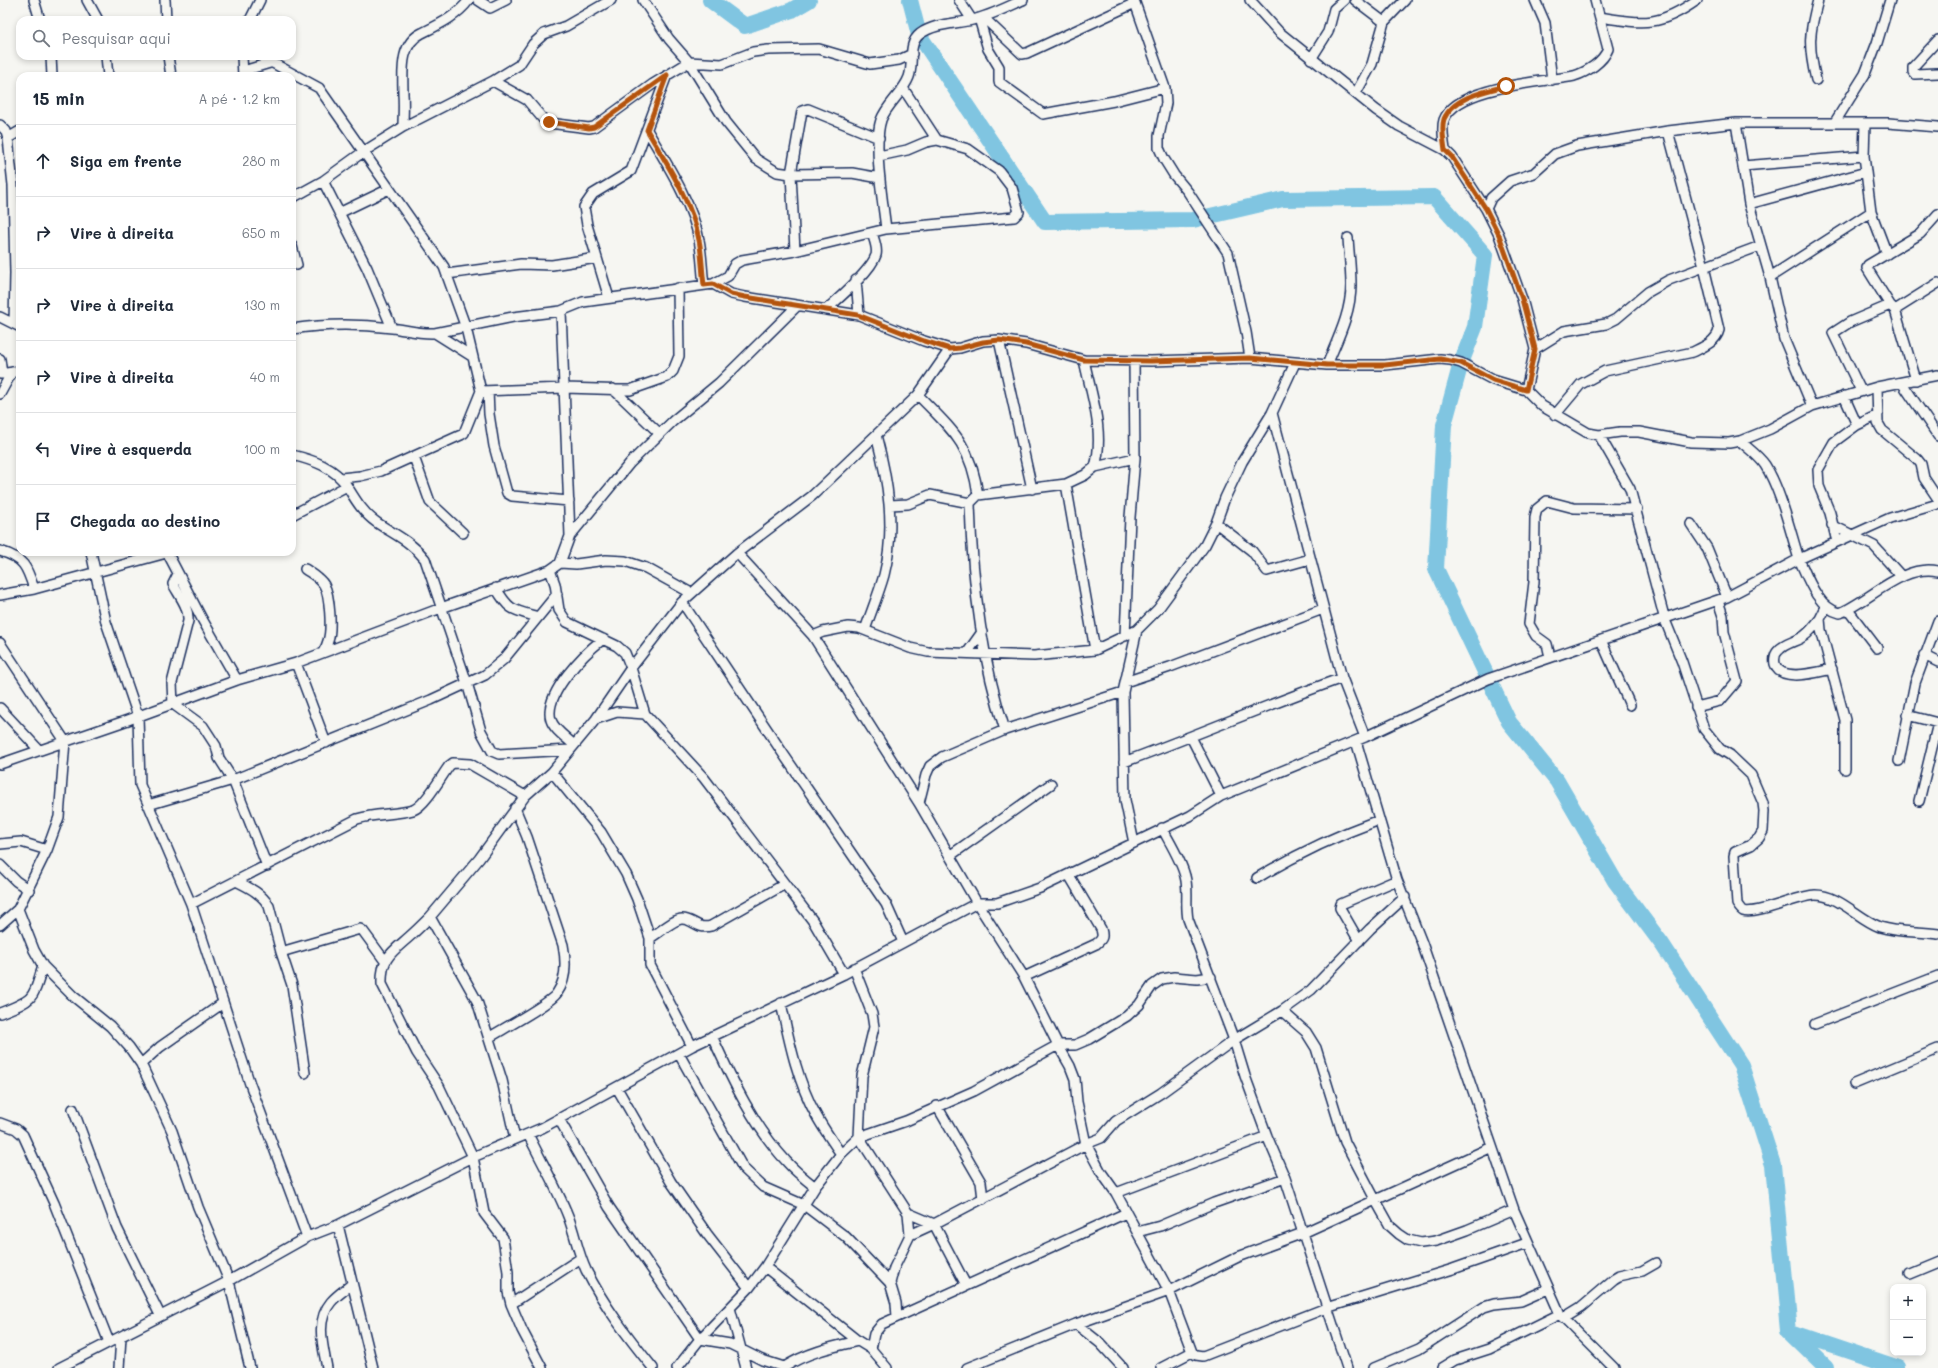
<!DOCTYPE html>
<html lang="pt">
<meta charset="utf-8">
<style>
body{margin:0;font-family:Mali,sans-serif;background:#f2f2f3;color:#1f2937}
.controls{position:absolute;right:12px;bottom:12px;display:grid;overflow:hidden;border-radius:8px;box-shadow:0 2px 6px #0003}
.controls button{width:36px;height:36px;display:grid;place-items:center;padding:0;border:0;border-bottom:1px solid #e0e1e3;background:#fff;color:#1f2937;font:20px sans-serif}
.stop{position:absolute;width:12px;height:12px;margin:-9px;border:3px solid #b45309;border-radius:50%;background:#fff}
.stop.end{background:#b45309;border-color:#fff;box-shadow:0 1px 4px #0008}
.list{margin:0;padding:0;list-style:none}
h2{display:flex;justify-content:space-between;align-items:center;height:52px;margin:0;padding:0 16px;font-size:17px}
h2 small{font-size:13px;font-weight:400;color:#747a83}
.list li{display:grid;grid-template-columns:26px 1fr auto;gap:12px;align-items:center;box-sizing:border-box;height:72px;padding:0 16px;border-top:1px solid #e0e1e3}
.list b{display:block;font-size:15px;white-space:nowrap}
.list em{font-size:13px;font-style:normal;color:#747a83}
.icon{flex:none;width:22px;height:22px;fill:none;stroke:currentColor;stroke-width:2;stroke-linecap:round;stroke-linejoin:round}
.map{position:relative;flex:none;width:1938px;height:1368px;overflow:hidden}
.search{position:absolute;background:#fff;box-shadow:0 2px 6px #0003;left:16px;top:16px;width:280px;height:44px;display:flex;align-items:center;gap:10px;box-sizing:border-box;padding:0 14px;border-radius:12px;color:#747a83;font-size:15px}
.panel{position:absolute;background:#fff;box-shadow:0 2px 6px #0003;left:16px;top:72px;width:280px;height:484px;border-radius:12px}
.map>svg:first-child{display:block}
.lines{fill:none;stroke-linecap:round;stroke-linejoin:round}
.river{stroke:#80c5e1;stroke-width:16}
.street-casing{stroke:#1b2f5e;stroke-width:12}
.street{stroke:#f6f6f2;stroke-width:9}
.route{stroke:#b45309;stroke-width:5}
</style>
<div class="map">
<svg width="1938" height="1368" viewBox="0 0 1938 1368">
<rect width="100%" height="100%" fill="#f6f6f2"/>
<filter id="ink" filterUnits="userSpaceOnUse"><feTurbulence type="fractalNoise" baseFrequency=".025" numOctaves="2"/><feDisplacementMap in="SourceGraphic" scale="8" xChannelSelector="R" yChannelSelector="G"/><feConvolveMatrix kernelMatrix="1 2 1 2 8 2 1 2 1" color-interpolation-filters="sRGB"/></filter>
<g filter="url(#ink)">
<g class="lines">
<path class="river" d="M710 0 745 26 792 10 809 0
M910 0 919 35 1045 222 1193 220 1283 199 1434 197 1485 255 1475 327 1461 363 1444 425 1436 569 1509 722 1557 781 1615 881 1662 944 1741 1065 1773 1165 1789 1331 1827 1368
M1792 1332 1899 1368"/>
<g class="street-casing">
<path id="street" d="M34 0 40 20
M87 0 98 20
M165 0 166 20
M478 0 490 8 506 0
M643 0 669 39 689 62 726 122 756 159 777 172 791 174 852 173 880 178
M959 0 972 20
M1134 0 1165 88 1166 103 1159 136V148L1164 159 1174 175 1188 192 1228 253 1246 332 1250 358
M1250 0 1279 32 1376 110 1399 126 1445 150 1452 157 1486 209 1499 235 1522 299 1535 349 1526 390
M1355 0 1384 22
M1535 0 1545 23 1552 80
M983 17 1022 54 1027 53 1135 3
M1600 17C1644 24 1659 27 1697 0
M979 18 988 49 999 67V82L1043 114 1114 101 1165 88
M250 20 260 0
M1938 40 1913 67V72L1915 74 1938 73
M51 56 52 76
M106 56 108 76
M168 56 171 76
M242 56 243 76
M260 56 319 88 444 267 466 328 481 391 464 433 461 435 381 471 360 476 341 478
M1311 59 1328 32 1334 9 1344 0
M243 71 270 63
M1816 80C1808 46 1809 33 1818 0
M493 81 527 100 543 119 549 123 589 128 594 127 653 84 689 62 722 64 753 52 768 50 819 49 870 64 899 60 912 54
M903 88 937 140
M1356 93 1372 64 1384 22 1405 0
M1835 122 1865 74 1877 43 1890 0
M1736 123 1749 204 1770 277 1784 339 1812 406
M1865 123 1864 156 1871 212 1887 254
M0 125 6 131 8 138 13 185 15 273 14 324
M403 127C403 116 404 105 403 94 403 73 399 44 422 33 440 24 457 16 469 0
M647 130C665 161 693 204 699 240 702 254 702 270 704 285
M8 138 20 131
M1445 150C1444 141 1441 129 1444 120 1456 86 1544 82 1574 76 1587 72 1603 62 1608 49L1595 0
M1743 166 1864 156
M323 181 367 268 392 328
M292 198 323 181 363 152 403 127 493 81 519 65 533 44 544 34 566 26 611 0
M1749 204 1866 172
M1486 209 1491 198 1510 181 1534 173 1555 154 1577 146 1668 131 1736 123H1888L1938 127
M339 213 389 189
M886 229C883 203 873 144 881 120 887 104 903 93 909 77 914 63 907 44 920 34 935 23 955 24 972 20 990 16 1007 7 1023 0
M292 246 297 265
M795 251 791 174 802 111 808 109 879 138
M447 274 521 264 552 265 597 258
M1770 277 1871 212
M856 280 859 315
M713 284 728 276 735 264 742 260 795 251 886 229 1014 217 1019 212 1012 188 999 171 968 149 937 140 926 142 907 150 879 156
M609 298 587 225 584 207 593 194 631 171 667 75
M827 309C840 297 871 271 876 255 878 248 874 240 872 233
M1895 310 1938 283
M561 311 570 536
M0 317 20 327
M292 329C325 324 359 324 392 328 407 330 420 334 435 333L513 317 561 311 583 302 713 284 731 294 745 297 859 315 924 341 950 349 960 348 983 341 999 340 1026 344 1084 360 1151 361 1250 358 1327 365H1385L1440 359 1450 360 1461 363 1493 380 1526 390 1542 406 1588 433 1599 435 1620 432H1639L1691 442 1729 443 1740 441 1770 429 1812 406 1877 387 1938 375
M435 333 473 357
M999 340 1032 489
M1535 349 1564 331 1606 324 1616 319 1648 292 1669 280 1760 246
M0 359 2 374
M1084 360C1091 394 1105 432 1095 467
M1295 363 1272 413 1342 678 1365 737
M1327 365C1337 340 1351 314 1351 285 1351 269 1349 254 1348 238
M0 374 20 371
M1916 380 1895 310 1890 305 1867 268 1868 265 1920 234 1938 214
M1902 383 1938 436
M1877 387 1878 423 1882 430 1917 459 1921 464 1924 478 1938 499
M613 389 660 434
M481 391 565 388 630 390 667 377 673 371 679 356 678 288
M488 391 489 414 494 446 507 493 512 496 569 501
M1861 391 1833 333 1850 322 1890 305
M0 394 12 372
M918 395C952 430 971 444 978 495
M1844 396 1857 425
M1555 415 1581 384 1605 371 1693 352C1703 347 1716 342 1719 330L1704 267 1668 131
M1599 435 1630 489 1665 620 1682 662 1704 729 1720 749 1730 755 1751 775 1763 803 1764 811 1763 831 1759 838 1751 845 1735 852 1734 856 1737 904C1739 907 1741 910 1743 911 1757 916 1799 895 1815 895 1840 895 1858 919 1880 927 1899 933 1919 931 1938 934
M292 455C313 460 334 467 347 486 355 499 363 513 376 522 393 534 411 541 425 559L467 683 481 731 492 751 499 754 570 750
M414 457 430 502 463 533
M1066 484 1095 650
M1938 504 1890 518 1799 559C1808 579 1818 608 1840 613 1869 601 1904 563 1938 571
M890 505 908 504 930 495 970 503
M292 515 347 486
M1216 523 1252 551 1267 571 1310 559
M1691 524 1707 548 1727 597
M1832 525 1874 546 1902 577
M1837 542 1830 513 1819 486 1818 470 1834 442 1857 425 1878 415
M0 551C24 558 27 567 34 589
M91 552 106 622 138 716 140 785 191 904 250 1084 307 1237
M167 552 202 619 237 680
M737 553 813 636 919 803 977 903 1024 977 1058 1045 1070 1066 1075 1079 1077 1102 1086 1144 1101 1172 1116 1193 1169 1291 1192 1352 1196 1355 1203 1356 1326 1308 1453 1269 1527 1243
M560 563 576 564 606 560 625 561 646 568 691 593
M305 569C312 574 320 578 324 585 330 595 332 630 328 641 327 645 325 649 323 652
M550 570 555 584 559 610 567 622 617 646 625 653 631 668 645 714 704 778 813 921 844 974
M178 574 173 584C180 597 189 607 188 621L172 683 173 704 203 726 216 746 219 758 233 780 267 866
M496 588C509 611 513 610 538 617
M0 595 34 589 170 552
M682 602 784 755 886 904 903 942
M1826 607 1820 619 1821 630 1845 720V769
M1848 610 1877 648
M1820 619C1814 626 1809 634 1801 638 1794 642 1784 644 1779 650 1775 653 1774 659 1775 664 1780 683 1818 672 1832 669
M865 630C871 612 879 593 884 575 896 528 888 480 876 435
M813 636 823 632 848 627 859 628 910 648 928 652 1034 656 1095 650 1137 630
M1125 636 1130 517 1135 458 1134 361
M1601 640 1630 705
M0 643 65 741 59 817 47 850 18 909 0 925
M967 653 982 632
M1924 655 1938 662
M1550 657 1547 644 1536 636 1529 624 1534 582 1535 517 1537 509 1547 501 1574 508 1637 509
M296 663 326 743
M1125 682 1170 667 1323 609
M1696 707 1720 701 1737 681 1724 632 1723 616 1718 601
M0 708 39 750
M1907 715 1938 723 1919 801
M596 719 617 712 645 714
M1005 730C981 658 972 579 970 503L978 495 1066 484 1085 475 1095 467 1135 458
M1191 737 1221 796
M1356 741 1397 880 1422 943 1514 1210 1560 1314 1614 1368
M574 745C567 738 554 730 551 720 543 694 585 653 603 639
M1899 761 1915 683 1938 621
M1124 762C1197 735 1269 704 1342 678
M0 764 128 720 237 680 296 663 441 608 550 570 560 563 570 536 630 463 673 421 719 383 797 306
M552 772 601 832 626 874 637 899 650 938V965L692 1046
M919 803 926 775 930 766 942 757 1005 730 1123 692
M148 805 233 780 431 700 485 675 504 659 557 594
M1162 828C1170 843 1181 860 1185 876 1189 890 1185 904 1188 919L1234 1040 1245 1076 1267 1136 1285 1178 1347 1368
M1134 843 1125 800 1123 692 1137 630 1158 609 1205 545 1216 523 1225 498 1242 462 1272 413
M0 844 21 842 47 850
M951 855 1051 784
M0 865 16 881 29 890
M1257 878C1297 854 1335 836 1379 820
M238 882C250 888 262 894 269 906L281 952 360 929 363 931 385 961
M191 904 357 819C376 813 395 815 413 810 425 806 441 777 449 766L453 763 470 764 525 796
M18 909 34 950 43 966 73 996 110 1026 129 1047 141 1064 172 1131 198 1207 229 1281 250 1368
M430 917C423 924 416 931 409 937 391 953 381 958 382 984L417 1053 439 1086 473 1157 484 1213 503 1238 508 1272V1292L511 1304 522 1330 542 1368
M650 938C659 933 674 919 682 919 694 919 697 930 711 926L785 884
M1359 941 1340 908 1341 904 1397 880
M281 952 292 985 305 1073
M854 968 872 1014 874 1027 862 1076 859 1137 908 1213 910 1235 894 1268 890 1283 896 1303 897 1317
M1024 977 1096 944C1103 939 1103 936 1101 929L1069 875
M781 1003C789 1040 797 1081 816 1115 823 1128 832 1141 841 1154
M1282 1011 1306 1032 1316 1048 1345 1142 1376 1201 1390 1226 1399 1234 1408 1240 1421 1243 1436 1241 1467 1230 1514 1210
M0 1013C35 999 32 1001 43 966
M1815 1024 1938 976
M712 1036C732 1080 754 1127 787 1162 795 1171 805 1179 815 1187
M490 1037C503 1029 551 1003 557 993 567 979 566 960 563 945L527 837 515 808
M679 1054 743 1168 763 1187 804 1205 846 1237 890 1283
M141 1064 160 1047 223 1003
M1854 1084 1938 1049
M617 1088 671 1182 707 1234 749 1288
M937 1106 981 1182 983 1199
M73 1109 117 1228 160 1315
M559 1119 609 1207 700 1339 730 1344 762 1360 784 1367
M0 1123 16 1129 23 1135 54 1203 109 1342
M528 1134C541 1161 557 1188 568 1216 575 1234 578 1253 586 1270 604 1306 628 1337 653 1368
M515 1139 502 1080 477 1001 430 917 479 859 525 796 552 772 596 719 631 668 682 602 737 553 812 496 918 395 950 349
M1116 1193 1267 1136
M908 1213 934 1224 966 1285
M338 1225 373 1368
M1137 1232 1160 1226 1214 1203 1285 1178
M910 1235 934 1224 1086 1144 1101 1138 1116 1121 1161 1093 1234 1040 1282 1011 1311 990 1370 929 1405 897
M765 1267 858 1341
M1909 1273 1938 1261
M511 1304 581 1258
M730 1308 746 1368
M1563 1318 1581 1307 1614 1279 1619 1276 1642 1271 1656 1263
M1076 1324 1100 1343 1123 1368
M871 1349 874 1334 882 1324 1126 1213
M59 1368 229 1281 307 1237 338 1225 473 1157 542 1128 692 1046 844 974 977 903H997L1040 888 1190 816 1221 796 1365 737 1488 679 1727 597 1799 559C1790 531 1781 490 1765 465 1759 456 1749 449 1740 441
M119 1368 121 1337
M327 1368C323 1346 315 1321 331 1302 337 1295 345 1290 352 1284
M677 1368 700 1339 749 1288 765 1267 815 1187 841 1154 859 1137 906 1121 974 1091 1058 1045H1075L1089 1039 1127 1016 1139 1005 1152 986 1162 979 1174 977 1197 979 1211 977
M783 1368C805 1353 832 1347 858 1341L871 1349 887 1368
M967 1368 1076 1324 1169 1291 1238 1257 1303 1233 1492 1147
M1161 1368 1192 1352
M1374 1368 1419 1349 1484 1307 1494 1304 1521 1301 1548 1289
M1442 1368 1455 1360 1489 1349 1560 1314"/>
</g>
<use href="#street" class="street"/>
</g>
</g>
<g class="lines" filter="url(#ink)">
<path class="route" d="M549 122 589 128 594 127 667 75 647 130C665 161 693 204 699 240 702 254 702 270 704 285L713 284 731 294 745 297 858 315 924 341 950 349 960 348 983 342 999 340 1026 344 1084 360 1151 361 1250 358 1327 365H1385L1440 359 1461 363 1493 380 1526 390 1535 349 1522 299 1499 235 1486 209 1452 157 1445 150C1444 141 1441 128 1444 119 1453 97 1486 91 1506 86"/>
</g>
</svg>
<div class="controls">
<button>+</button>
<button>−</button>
</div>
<div class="stop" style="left:1506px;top:86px"></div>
<div class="stop end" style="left:549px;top:122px"></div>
<div class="search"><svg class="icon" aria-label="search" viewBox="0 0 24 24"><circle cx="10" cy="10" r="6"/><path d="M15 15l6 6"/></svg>Pesquisar aqui</div>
<section class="panel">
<h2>15 min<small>A pé · 1.2 km</small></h2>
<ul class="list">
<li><svg class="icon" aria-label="ahead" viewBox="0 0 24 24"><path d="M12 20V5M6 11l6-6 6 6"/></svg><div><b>Siga em frente</b></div><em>280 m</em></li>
<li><svg class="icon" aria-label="right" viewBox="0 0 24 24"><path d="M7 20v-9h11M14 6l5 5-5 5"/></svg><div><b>Vire à direita</b></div><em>650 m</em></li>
<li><svg class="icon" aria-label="right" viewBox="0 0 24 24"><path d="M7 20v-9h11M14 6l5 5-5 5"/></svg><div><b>Vire à direita</b></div><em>130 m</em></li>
<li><svg class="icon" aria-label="right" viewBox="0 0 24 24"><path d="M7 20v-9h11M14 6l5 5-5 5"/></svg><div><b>Vire à direita</b></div><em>40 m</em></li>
<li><svg class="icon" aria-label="left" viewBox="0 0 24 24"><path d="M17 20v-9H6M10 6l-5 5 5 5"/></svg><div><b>Vire à esquerda</b></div><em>100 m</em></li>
<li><svg class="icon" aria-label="arrive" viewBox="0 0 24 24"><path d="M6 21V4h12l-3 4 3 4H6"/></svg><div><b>Chegada ao destino</b></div></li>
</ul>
</section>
</div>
